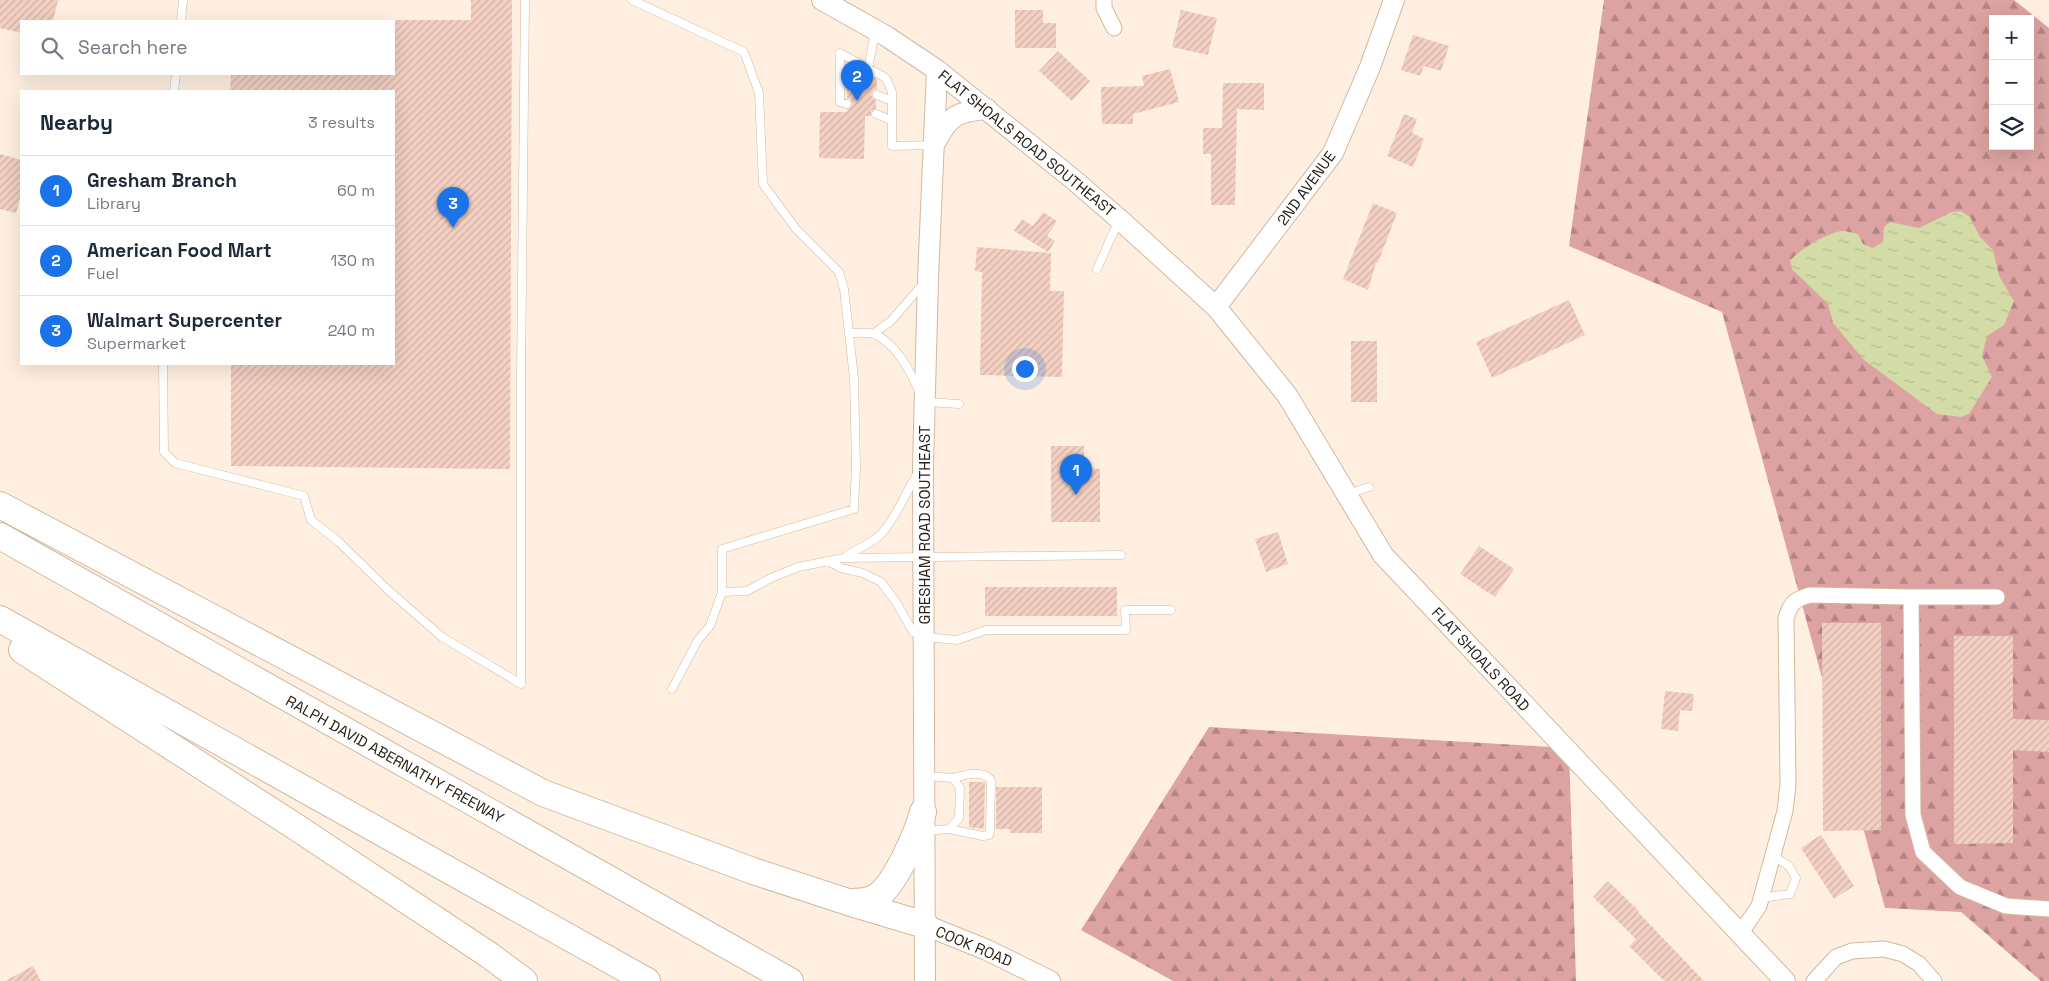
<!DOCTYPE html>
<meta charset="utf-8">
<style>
body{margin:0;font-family:"Space Grotesk",sans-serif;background:#f6f6f7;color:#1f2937}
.controls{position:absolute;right:15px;top:15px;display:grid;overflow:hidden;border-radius:0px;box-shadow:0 5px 20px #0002}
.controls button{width:45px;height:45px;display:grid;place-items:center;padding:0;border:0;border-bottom:1px solid #e0e1e3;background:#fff;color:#1f2937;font:25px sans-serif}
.you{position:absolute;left:1024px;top:368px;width:18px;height:18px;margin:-12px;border:4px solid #fff;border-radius:50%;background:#1a73e8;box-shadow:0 0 0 8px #1a73e833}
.badge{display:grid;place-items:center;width:32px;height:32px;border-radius:50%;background:#1a73e8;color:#fff;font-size:16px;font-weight:700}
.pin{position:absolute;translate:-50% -41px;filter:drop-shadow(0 1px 2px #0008)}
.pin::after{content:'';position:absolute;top:26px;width:18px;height:15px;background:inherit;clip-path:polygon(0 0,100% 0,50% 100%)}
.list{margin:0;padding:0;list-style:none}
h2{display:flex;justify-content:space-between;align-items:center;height:65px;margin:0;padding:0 20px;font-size:21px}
h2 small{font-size:16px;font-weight:400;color:#747a83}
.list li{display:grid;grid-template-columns:32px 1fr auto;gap:15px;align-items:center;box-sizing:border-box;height:70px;padding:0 20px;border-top:1px solid #e0e1e3}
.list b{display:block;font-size:19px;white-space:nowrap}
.list p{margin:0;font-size:16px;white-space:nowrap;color:#747a83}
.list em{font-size:16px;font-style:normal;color:#747a83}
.icon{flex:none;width:28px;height:28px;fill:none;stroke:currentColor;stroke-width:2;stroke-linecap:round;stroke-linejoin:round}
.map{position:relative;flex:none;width:2049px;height:981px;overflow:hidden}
.search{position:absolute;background:#fff;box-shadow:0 5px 20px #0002;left:20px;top:20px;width:375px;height:55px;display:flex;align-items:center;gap:12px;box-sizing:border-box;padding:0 18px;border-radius:0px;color:#747a83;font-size:19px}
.panel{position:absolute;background:#fff;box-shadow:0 5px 20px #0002;left:20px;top:90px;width:375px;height:275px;border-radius:0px}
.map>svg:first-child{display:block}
.forest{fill:url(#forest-firs);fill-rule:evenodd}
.water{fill:url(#water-ripples)}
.building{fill:url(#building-hatch)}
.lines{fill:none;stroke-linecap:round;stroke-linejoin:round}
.lane-casing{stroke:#d1b9a0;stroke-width:9}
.street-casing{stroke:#d1b9a0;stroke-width:17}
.secondary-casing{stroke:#d1b9a0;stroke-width:22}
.highway-casing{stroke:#d1b9a0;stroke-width:28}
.lane{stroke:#fff;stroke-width:8}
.street{stroke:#fff;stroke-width:15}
.secondary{stroke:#fff;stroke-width:20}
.highway{stroke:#fff;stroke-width:26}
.labels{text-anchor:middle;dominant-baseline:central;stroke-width:4.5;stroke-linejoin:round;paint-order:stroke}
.street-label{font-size:15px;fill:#2a2117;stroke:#fff}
</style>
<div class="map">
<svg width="2049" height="981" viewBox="0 0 2049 981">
<defs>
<pattern id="forest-firs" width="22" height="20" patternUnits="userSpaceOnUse" patternTransform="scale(1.25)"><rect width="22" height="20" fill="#dda2a2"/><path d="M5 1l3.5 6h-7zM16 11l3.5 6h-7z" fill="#b38483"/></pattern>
<pattern id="water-ripples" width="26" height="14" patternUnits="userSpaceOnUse" patternTransform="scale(1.25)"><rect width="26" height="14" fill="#d3dba6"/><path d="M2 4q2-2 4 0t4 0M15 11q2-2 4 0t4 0" fill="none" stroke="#b5bc8e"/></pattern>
<pattern id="building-hatch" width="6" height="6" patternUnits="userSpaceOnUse" patternTransform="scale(1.25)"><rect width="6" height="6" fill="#f3d0c2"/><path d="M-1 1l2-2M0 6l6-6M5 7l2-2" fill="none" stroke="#d0b2a6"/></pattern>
</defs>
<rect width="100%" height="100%" fill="#ffefe0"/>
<path class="forest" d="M1604 0H2014L2049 28V981H2041L1961 912 1885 908 1722 312 1569 246ZM1993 19H2030V146H1993Z
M1209 727 1569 748 1576 981H1173L1081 930Z"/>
<path class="water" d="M1961 211 1970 217 1980 237 1993 250 1999 276 2014 301 2004 325 1987 336 1982 356 1992 377 1969 414 1961 417 1937 414 1864 360 1833 323 1828 304 1792 269 1790 261C1797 251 1830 231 1842 231 1847 231 1853 233 1858 234L1863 244 1873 248 1883 242 1884 227 1890 222 1919 228 1952 212Z"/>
<path class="building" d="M0 0H58L53 21H21V33L0 28Z
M471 0H512L510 469 231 466V364H394V91H230L231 74H394V20H471Z
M1015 10H1043V23H1056V48H1015Z
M1181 10 1217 18 1208 55 1172 47Z
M1413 35 1449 46 1441 71 1424 66 1420 76 1401 70Z
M1058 51 1090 81 1072 101 1039 71Z
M848 64 877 79V89L873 91 871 95 876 101V109L871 111V116H865L864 159 819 158 820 112H847V110L852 106 851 100 847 98Z
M1170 69 1179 102 1133 114V124H1102L1101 87 1144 86 1142 76Z
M1223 83H1264V110L1237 109 1235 205H1211V154H1203V128H1222Z
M1404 114 1417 119 1412 133 1424 139 1413 167 1387 156Z
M0 154 21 160V194L16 213 0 209Z
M1373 203 1397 213 1378 263H1376L1368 290 1343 279Z
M1043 212 1057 221 1047 236 1055 241 1048 252 1014 231 1022 219 1033 226Z
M977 247 1051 253 1050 291H1064L1062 377 980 375 982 272 975 271Z
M1569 300 1585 335 1492 378 1476 342Z
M1351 341H1377V402H1351Z
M1051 446H1084V468L1100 469V522H1051Z
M1278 532 1288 564 1266 572 1255 539Z
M1479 546 1514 569 1495 597 1460 574Z
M985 587H1117V616H985Z
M1822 623H1881V830L1823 831Z
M1954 636H2013V719L2049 720V752L2013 750V843L1954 844Z
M1665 691 1694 694 1692 711 1680 710 1678 731 1661 729Z
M969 782H985L984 829 969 827Z
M996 787H1042V833H1010V829H996Z
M1821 835 1854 886 1834 899 1801 848Z
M1608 881 1639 911 1638 912 1704 981H1664L1629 946 1636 939 1593 897Z
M33 966 41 981H5Z"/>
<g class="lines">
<g class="lane-casing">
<path id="lane" d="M632 0 744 52 759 93 763 184 796 229 839 272 844 289 854 378 856 467 854 509 722 549V592L710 626 698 640 672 689
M181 21 183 0
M868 69 875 32
M174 91 176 74
M877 95 892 101
M847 104 840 102V53L886 78 892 92V146L934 145
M876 114 891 120
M1097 269 1119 220
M850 333C857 333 868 332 874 334 896 343 910 371 919 391
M873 334 891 321 923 284
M163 364 164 452 175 463 304 496 311 520 339 542 388 590 442 637 521 684
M927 402 959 404
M1348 494 1369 487
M846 556C857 549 873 543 882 533 898 515 905 493 918 473
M827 561 841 568 863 573 881 582 896 602 913 632 924 637 957 640 986 630H1126L1125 610H1171
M722 592 747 591 771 578 798 567 844 558 1121 555
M521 684V376L525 0
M949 829 983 836 989 835 990 829 991 780C983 769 964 775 953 778
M925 831 949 829 959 818 960 788 953 778 926 776
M1761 898 1790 894 1796 878 1789 866 1773 856"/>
</g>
<g class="street-casing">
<path id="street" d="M1104 0V8L1114 28
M1911 597H1997
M1740 934 1759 906 1785 811 1788 785 1786 618C1791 602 1794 600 1810 595L1911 597 1913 815 1923 852 1960 887 2006 906 2049 909
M1814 981 1836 957 1852 951 1884 949 1903 954 1919 964 1934 981"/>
</g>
<g class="secondary-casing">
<path id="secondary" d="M822 0 886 36 937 70 1074 180 1119 219 1216 307 1287 395 1383 555 1785 981
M935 143C949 116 957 111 987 109
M1216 307 1333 153 1370 67 1394 0
M925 925 987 950 1050 981
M925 981 923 465 928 279 937 70"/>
</g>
<g class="highway-casing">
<path id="highway" d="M0 505 543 793 753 871 848 902 925 925
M0 536 790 981
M0 619 647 981
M22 650 296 827 489 955 524 981
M848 902C859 902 870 902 879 895 896 882 917 834 923 812"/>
</g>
<use href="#lane" class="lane"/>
<use href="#street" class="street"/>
<use href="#secondary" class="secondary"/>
<use href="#highway" class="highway"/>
</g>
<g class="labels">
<g class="street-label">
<text transform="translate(1027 143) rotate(39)">FLAT SHOALS ROAD SOUTHEAST</text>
<text transform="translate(1306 188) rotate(-54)">2ND AVENUE</text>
<text transform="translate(924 525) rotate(-90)">GRESHAM ROAD SOUTHEAST</text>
<text transform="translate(1481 659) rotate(47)">FLAT SHOALS ROAD</text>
<text transform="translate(395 759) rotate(29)">RALPH DAVID ABERNATHY FREEWAY</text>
<text transform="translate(974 946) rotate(23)">COOK ROAD</text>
</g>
</g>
</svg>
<div class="controls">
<button>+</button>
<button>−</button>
<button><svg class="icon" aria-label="layers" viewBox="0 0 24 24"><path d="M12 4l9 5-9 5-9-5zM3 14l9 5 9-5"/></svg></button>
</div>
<div class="you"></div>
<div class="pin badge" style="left:1076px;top:495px">1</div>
<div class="pin badge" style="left:857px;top:101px">2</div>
<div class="pin badge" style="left:453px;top:228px">3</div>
<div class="search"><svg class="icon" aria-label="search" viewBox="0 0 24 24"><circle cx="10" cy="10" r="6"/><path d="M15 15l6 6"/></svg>Search here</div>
<section class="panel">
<h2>Nearby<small>3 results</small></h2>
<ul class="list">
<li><span class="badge">1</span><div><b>Gresham Branch</b><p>Library</p></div><em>60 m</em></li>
<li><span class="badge">2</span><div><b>American Food Mart</b><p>Fuel</p></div><em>130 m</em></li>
<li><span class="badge">3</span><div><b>Walmart Supercenter</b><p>Supermarket</p></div><em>240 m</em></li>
</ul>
</section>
</div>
